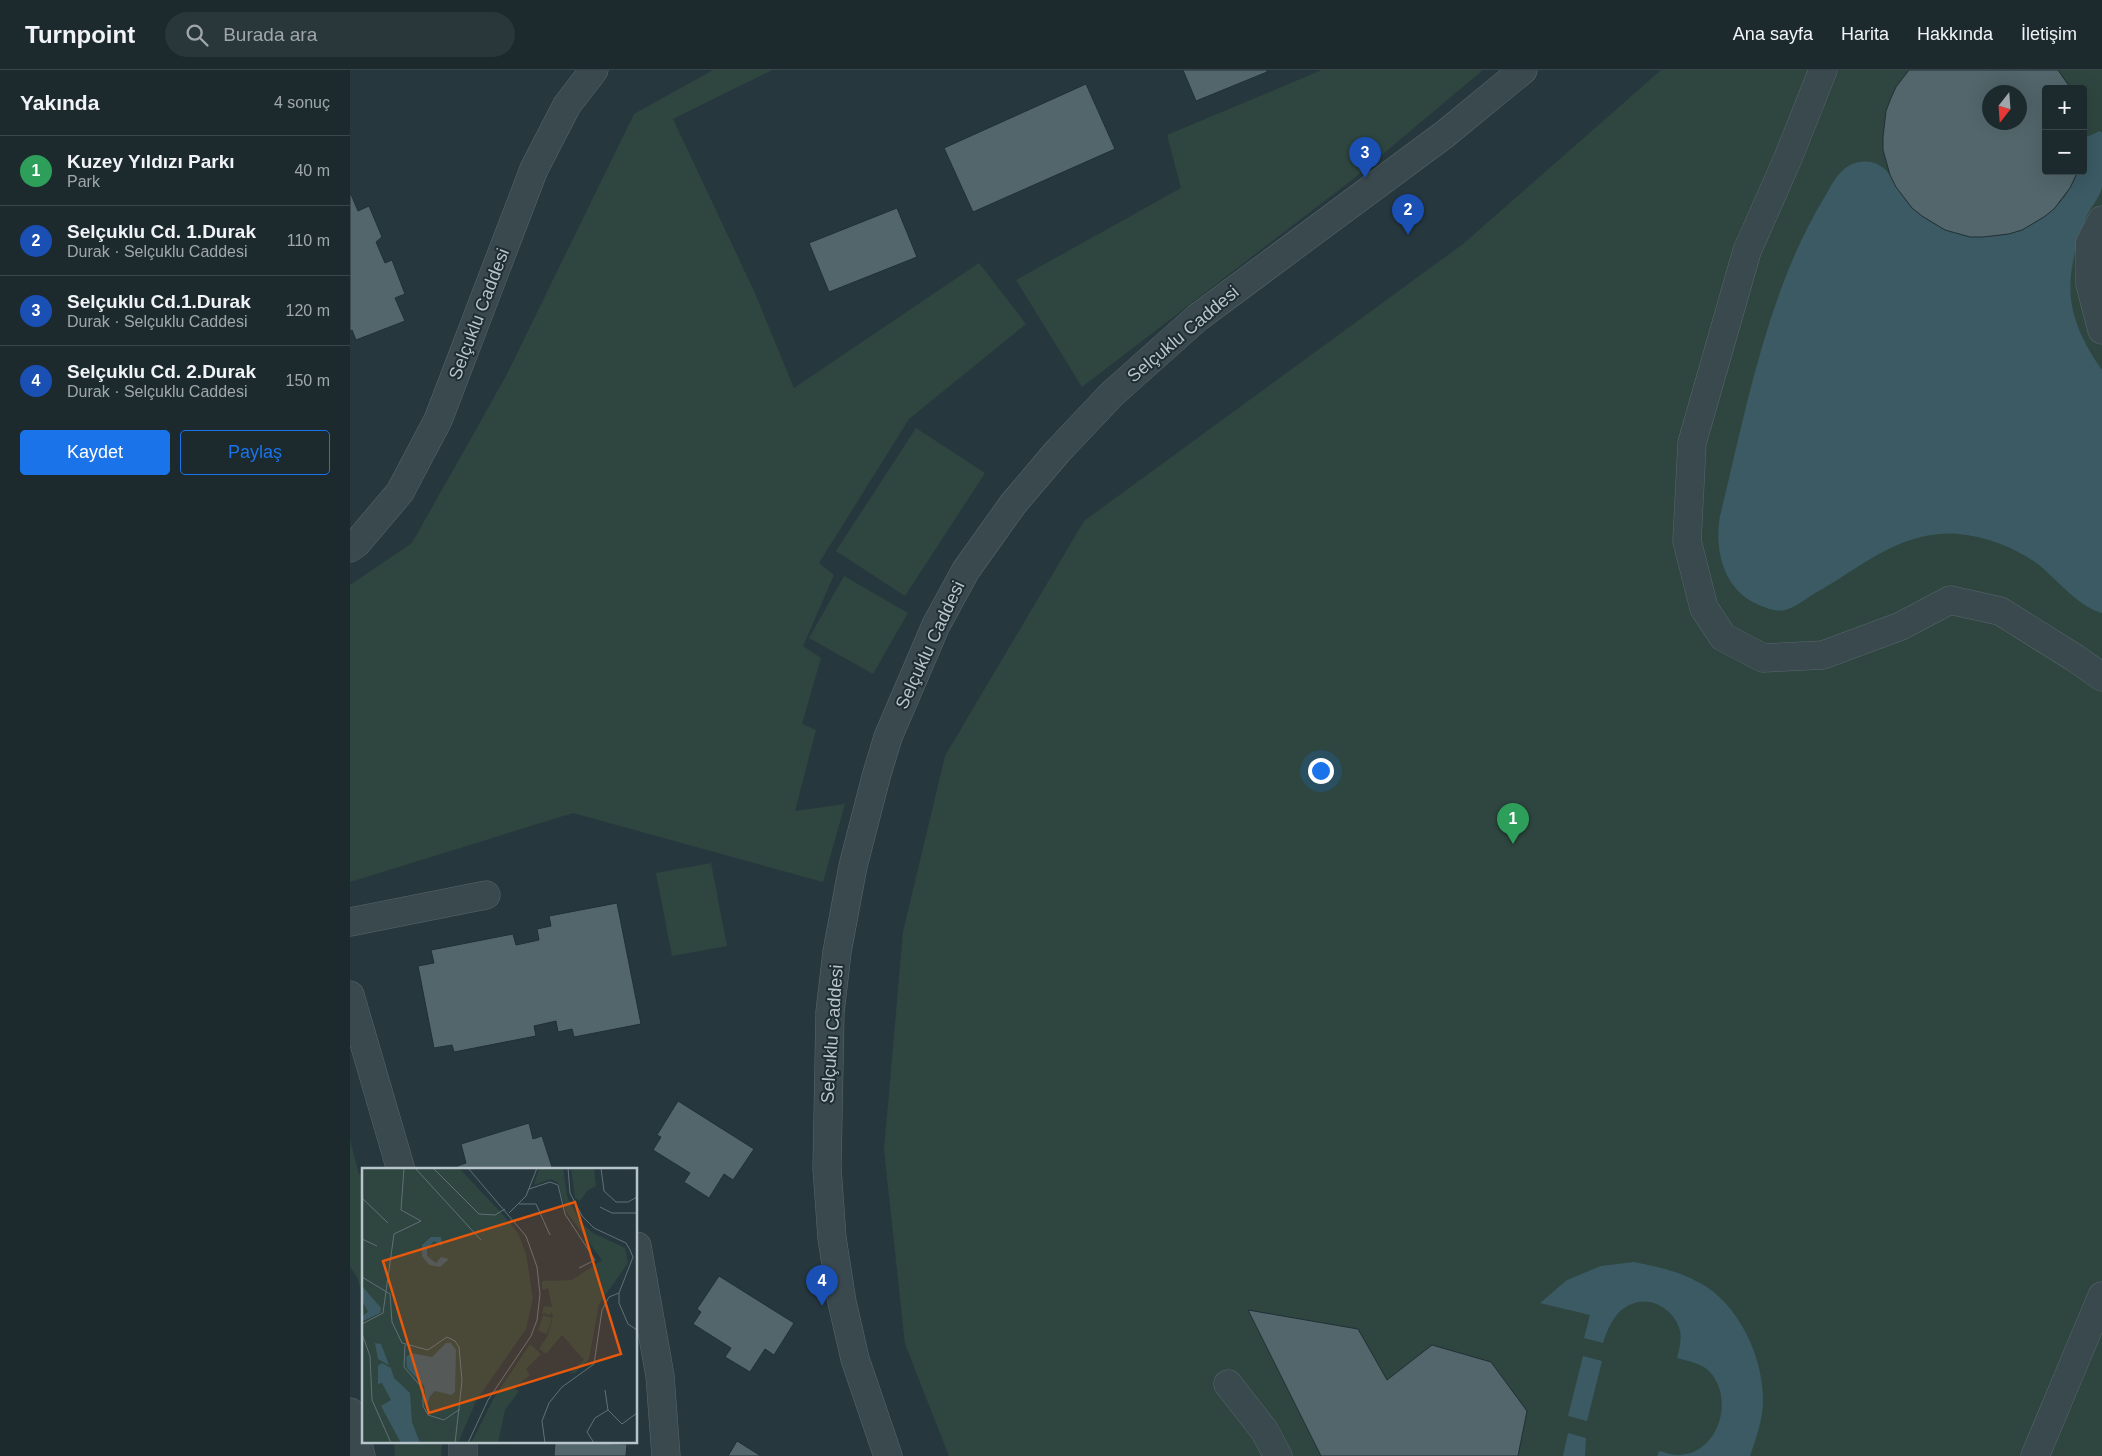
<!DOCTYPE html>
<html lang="tr">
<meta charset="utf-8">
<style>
body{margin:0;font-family:Arial,sans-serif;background:#29363a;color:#f1f3f6}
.controls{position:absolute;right:15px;top:15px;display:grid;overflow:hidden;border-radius:5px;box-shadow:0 5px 20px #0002}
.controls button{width:45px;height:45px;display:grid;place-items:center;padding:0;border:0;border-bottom:1px solid #3a464a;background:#1c2a2e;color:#f1f3f6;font:25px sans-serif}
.compass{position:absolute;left:1632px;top:15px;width:45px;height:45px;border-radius:50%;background:#1c2a2e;box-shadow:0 5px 20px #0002;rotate:197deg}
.you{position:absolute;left:970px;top:700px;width:18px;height:18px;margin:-12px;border:4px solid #fff;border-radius:50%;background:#1a73e8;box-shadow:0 0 0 8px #1a73e833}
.badge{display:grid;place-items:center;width:32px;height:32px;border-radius:50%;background:#1a73e8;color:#fff;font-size:16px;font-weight:700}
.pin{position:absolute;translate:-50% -41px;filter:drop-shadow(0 1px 2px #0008)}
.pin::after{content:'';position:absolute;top:26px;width:18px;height:15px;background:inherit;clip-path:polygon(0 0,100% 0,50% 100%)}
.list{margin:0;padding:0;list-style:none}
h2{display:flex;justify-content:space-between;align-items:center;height:65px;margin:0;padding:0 20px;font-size:21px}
h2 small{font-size:16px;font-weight:400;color:#a0a7aa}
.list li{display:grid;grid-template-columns:32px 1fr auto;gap:15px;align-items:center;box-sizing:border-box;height:70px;padding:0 20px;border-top:1px solid #3a464a}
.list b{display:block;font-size:19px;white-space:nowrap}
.list p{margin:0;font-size:16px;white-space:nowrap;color:#a0a7aa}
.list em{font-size:16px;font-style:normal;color:#a0a7aa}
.actions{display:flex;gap:10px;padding:15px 20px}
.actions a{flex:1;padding:11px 0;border:1px solid #1a73e8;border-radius:5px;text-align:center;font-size:18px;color:#1a73e8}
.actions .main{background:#1a73e8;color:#fff}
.icon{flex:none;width:28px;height:28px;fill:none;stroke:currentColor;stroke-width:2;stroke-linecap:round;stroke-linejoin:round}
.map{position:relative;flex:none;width:1752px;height:1386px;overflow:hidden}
header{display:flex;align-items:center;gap:30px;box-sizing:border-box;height:70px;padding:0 25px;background:#1c2a2e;border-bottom:1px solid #3a464a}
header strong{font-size:24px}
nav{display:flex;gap:28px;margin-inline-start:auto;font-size:18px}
.search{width:350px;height:45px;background:#29363a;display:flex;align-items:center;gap:12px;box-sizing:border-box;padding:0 18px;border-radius:28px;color:#a0a7aa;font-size:19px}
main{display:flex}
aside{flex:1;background:#1c2a2e}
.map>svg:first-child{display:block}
.green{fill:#2e463f;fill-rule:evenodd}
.water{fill:#3b5a64}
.building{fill:#52666b;stroke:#213036;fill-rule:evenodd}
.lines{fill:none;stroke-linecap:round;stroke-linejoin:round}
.minor-casing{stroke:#58676c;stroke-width:29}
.minor{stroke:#3a494e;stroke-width:28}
.labels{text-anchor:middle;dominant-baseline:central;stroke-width:4;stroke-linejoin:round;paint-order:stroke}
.street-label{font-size:18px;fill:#b7c4c9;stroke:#1f2e34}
.inset-road{fill:none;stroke:#607076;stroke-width:1}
.view{fill:#e8590c;fill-opacity:0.15;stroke:#e8590c;stroke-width:2.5}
.inset-edge{fill:none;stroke:#b7c4c9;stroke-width:2.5}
</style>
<header>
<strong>Turnpoint</strong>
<div class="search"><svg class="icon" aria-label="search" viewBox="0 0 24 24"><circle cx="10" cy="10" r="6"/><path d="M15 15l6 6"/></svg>Burada ara</div>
<nav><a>Ana sayfa</a><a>Harita</a><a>Hakkında</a><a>İletişim</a></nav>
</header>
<main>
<aside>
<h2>Yakında<small>4 sonuç</small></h2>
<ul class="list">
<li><span class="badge" style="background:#2e9e5b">1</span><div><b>Kuzey Yıldızı Parkı</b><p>Park</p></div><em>40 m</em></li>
<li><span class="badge" style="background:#1a4fb4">2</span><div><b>Selçuklu Cd. 1.Durak</b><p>Durak · Selçuklu Caddesi</p></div><em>110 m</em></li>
<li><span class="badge" style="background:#1a4fb4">3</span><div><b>Selçuklu Cd.1.Durak</b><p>Durak · Selçuklu Caddesi</p></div><em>120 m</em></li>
<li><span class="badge" style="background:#1a4fb4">4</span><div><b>Selçuklu Cd. 2.Durak</b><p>Durak · Selçuklu Caddesi</p></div><em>150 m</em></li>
</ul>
<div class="actions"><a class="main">Kaydet</a><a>Paylaş</a></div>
</aside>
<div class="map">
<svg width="1752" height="1386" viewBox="0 0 1752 1386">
<rect width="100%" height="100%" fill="#26383e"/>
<path class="green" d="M363 0H422L323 49 404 221 444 318 629 193 676 254 559 349 469 493 484 505 453 576 471 588 452 654 466 660 445 741 495 734 473 812 223 743 0 812V515L62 473 156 306 284 44Z
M972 0H1133L1002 110 732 317 666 210 831 118 817 65Z
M1311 0H1752V1386H599L555 1274 534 1080 553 862 595 686 734 451 1113 174ZM1696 19H1733V101H1696ZM1640 22H1670V52H1640Z
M566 358 635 403 555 526 486 481Z
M494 506 558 543 523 604 459 568Z
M361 793 377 876 322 886 306 803Z
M0 1070 9 1104 14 1106V1230L7 1207 0 1197Z
M44 1372H92L91 1386H45Z"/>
<path class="water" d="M1750 61 1752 63C1752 78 1752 103 1752 117 1750 128 1740 137 1736 148 1713 210 1713 244 1752 300V543C1732 538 1710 514 1695 500 1672 480 1639 467 1609 464 1550 459 1510 499 1462 525 1454 530 1444 538 1435 540 1427 542 1416 538 1409 535 1374 521 1364 481 1370 446 1396 340 1417 222 1474 128 1481 116 1487 102 1500 95 1509 90 1523 90 1532 97 1540 102 1542 111 1547 118 1554 129 1562 139 1572 146 1624 186 1706 165 1728 101H1733L1734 68Z
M1284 1192C1308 1197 1329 1201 1350 1213 1389 1234 1413 1287 1413 1330 1413 1350 1406 1368 1400 1386H1307L1309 1381C1315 1382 1321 1385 1327 1385 1368 1386 1386 1329 1359 1301 1351 1293 1337 1291 1327 1288 1329 1280 1332 1270 1330 1261 1326 1241 1301 1225 1282 1234 1265 1240 1258 1258 1253 1273L1234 1268 1240 1245 1190 1233 1217 1210 1251 1196Z
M1233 1286 1252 1291 1237 1351 1218 1346Z
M1218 1363 1236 1368 1235 1386H1213Z"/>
<path class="building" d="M833 0H917V2L846 31Z
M1559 0H1708L1721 19H1696V101H1728L1720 118 1704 139 1694 147 1672 160 1659 164 1633 167H1620L1595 160 1572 146 1562 138 1546 117 1540 105 1533 80V67L1536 41 1541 28 1546 17ZM1640 22H1670V52H1640Z
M736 14 765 79 623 142 594 78Z
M0 122 8 141 19 136 32 167 26 172 35 193 42 190 55 224 45 228 55 251 6 270 2 260 0 261Z
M547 138 567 187 479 222 459 173Z
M267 833 291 954 224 967 222 959 208 962 206 951 184 956 186 966 104 982 102 975 84 978 68 896 84 893 81 880 163 864 166 875 189 870 187 859 201 856 199 846Z
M328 1031 404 1079 383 1110 374 1104 359 1128 334 1112 340 1103 303 1080 311 1067 307 1065Z
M179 1053 183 1069 192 1066 203 1100H108L107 1096 116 1093 111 1074Z
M369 1206 444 1253 424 1285 415 1279 400 1302 375 1287 381 1278 343 1254 351 1242 347 1239Z
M898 1240 1008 1259 1037 1310 1082 1275 1141 1292 1177 1341 1168 1386H971Z
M387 1371 411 1386H378Z
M205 1372 277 1374 276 1386H204Z"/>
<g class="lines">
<g class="minor-casing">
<path id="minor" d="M1473 0 1438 88 1397 181 1342 373 1337 471 1354 538 1373 567 1413 588 1473 585 1551 556 1600 530 1650 541 1725 588 1752 607
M1752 150 1740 173V214L1752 260
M0 478 7 473 50 422 88 350 184 99 217 35 244 0
M0 852 136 825
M0 925 51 1100
M287 1176 310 1306 316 1386
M878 1314 914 1360 928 1386
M0 1342 11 1386
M113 1386V1372
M538 1386 505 1289 492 1232 482 1168 477 1098 480 942 487 882 503 796 526 707 538 667 586 555 616 500 663 434 708 381 762 324 847 248 1095 64 1173 0
M1685 1386 1752 1226"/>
</g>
<use href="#minor" class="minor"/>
</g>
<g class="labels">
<g class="street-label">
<text transform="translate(129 244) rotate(-69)">Selçuklu Caddesi</text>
<text transform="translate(833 264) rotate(-40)">Selçuklu Caddesi</text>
<text transform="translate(580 575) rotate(-65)">Selçuklu Caddesi</text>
<text transform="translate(482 964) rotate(-86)">Selçuklu Caddesi</text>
</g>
</g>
<g transform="translate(12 1098)">
<rect width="275" height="275" fill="#26383e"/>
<path d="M0 0H97L142 48 156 65 164 86 171 131 164 161 114 233 96 275H0ZM177 0H201L205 28 218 54 231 65 263 80 266 95 237 136 227 191 213 205 207 206 222 192 200 167 184 186 177 181 186 167 191 148 189 144 188 147 180 145 182 138 190 139 186 120 180 122V113L210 112 240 92 204 43 196 15 189 11 172 17ZM209 0H232L234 18 226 22 218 33 213 30ZM181 147 190 150 185 166 176 163ZM168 176 179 186 164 201 168 207 152 220 157 223 143 242 136 275H109L132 230Z" fill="#2e463f"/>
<path d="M69 69H79L80 78 72 73 65 81V88L74 95 79 89 87 91 78 99 67 97 60 88V77ZM0 118 19 140 18 145 1 153 0 148 6 144 0 132ZM13 175 19 176 27 197 16 191ZM84 175H89L94 182 93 224 89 227 73 223 68 228 65 238 62 218 45 200 44 189 49 185 70 189ZM20 195 29 200 32 210 48 225 50 254 58 275H39L19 238 29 232 20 215 16 216V198Z" fill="#3b5a64"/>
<path class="inset-road" d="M53 0 119 72M71 0 117 46 133 47 143 41M106 0 164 68 175 99 178 126 175 152 169 168 126 232 106 275M206 0 208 25 220 48 232 60 264 75 268 82 271 89 257 125V135L266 156 275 162M239 0 242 23 254 34H266L275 29M167 21 188 14 196 17 203 46 233 92 217 100M0 30 26 55M157 36H174L188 67M238 39 250 45H275M147 45 164 28 175 0M0 71 15 78M0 109 28 126 30 154 40 175 66 182 85 169 93 173 97 179 100 213 93 275M0 156 21 145 32 66 59 53 39 42 42 0M0 166 8 188 10 232 29 275M43 177 42 199 61 221V238L66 247 82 252 98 241M243 222 246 242 260 256 275 245M183 275 180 253 187 235 200 219 232 196 240 142 247 129 257 125M232 275 225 264 233 250 246 242"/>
<path class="view" d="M213 34 259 186 67 245 21 93Z"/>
<rect width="275" height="275" class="inset-edge"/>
</g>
</svg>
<div class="controls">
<button>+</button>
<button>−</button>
</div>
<svg class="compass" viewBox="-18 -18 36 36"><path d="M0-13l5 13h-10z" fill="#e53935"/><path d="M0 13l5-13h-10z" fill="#a0a7aa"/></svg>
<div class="you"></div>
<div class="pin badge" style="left:1163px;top:774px;background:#2e9e5b">1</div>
<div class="pin badge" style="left:1058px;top:165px;background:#1a4fb4">2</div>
<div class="pin badge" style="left:1015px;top:108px;background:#1a4fb4">3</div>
<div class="pin badge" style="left:472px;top:1236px;background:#1a4fb4">4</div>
</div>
</main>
